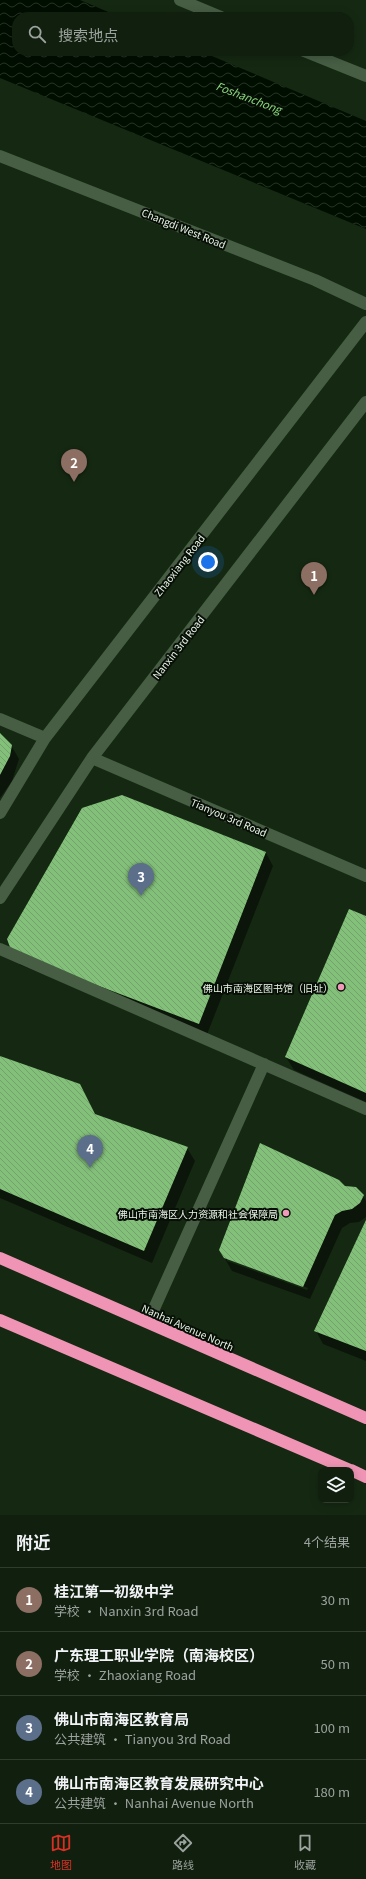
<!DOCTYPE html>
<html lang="zh">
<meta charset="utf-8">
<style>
body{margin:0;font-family:Georgia,"Noto Sans SC",serif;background:#192717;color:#f1f3f6}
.controls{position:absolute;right:12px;bottom:12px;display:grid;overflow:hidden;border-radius:8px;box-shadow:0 2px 10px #0003}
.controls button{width:36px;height:36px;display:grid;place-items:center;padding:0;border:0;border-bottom:1px solid #303d2e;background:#101f0e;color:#f1f3f6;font:20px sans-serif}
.you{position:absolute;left:208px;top:562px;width:14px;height:14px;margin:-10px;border:3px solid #fff;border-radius:50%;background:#1a73e8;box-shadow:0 0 0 6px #1a73e833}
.badge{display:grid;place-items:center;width:26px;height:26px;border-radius:50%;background:#d93025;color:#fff;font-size:13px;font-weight:700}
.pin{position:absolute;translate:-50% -33px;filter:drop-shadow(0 1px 2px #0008)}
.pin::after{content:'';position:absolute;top:21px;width:14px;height:12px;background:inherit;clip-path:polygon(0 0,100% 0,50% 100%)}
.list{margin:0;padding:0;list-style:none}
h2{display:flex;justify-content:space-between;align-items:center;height:52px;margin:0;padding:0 16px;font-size:17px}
h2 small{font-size:13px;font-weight:400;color:#9ca29e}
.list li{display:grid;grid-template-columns:26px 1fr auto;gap:12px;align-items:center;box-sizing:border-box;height:64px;padding:0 16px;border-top:1px solid #303d2e}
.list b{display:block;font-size:15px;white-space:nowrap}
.list p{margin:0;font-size:13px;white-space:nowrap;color:#9ca29e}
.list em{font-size:13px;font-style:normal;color:#9ca29e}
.icon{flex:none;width:22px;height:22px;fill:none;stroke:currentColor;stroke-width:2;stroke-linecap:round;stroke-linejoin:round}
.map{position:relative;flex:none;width:366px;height:1515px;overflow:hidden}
.search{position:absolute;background:#101f0e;box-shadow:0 2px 10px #0003;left:12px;right:12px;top:12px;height:44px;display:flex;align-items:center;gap:10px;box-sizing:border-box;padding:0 14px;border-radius:16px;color:#9ca29e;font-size:15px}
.sheet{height:308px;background:#101f0e}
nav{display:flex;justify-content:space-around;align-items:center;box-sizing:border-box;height:56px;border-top:1px solid #303d2e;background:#101f0e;font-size:11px;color:#9ca29e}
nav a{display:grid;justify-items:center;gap:2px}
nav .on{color:#d93025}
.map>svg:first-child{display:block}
.water{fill:url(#water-waves)}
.shadow{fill:#0007;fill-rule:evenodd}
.building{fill:url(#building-back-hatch)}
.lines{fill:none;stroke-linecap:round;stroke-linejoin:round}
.street{stroke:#475e44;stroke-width:12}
.secondary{stroke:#475e44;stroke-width:12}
.highway{stroke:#ef94b4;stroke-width:12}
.poi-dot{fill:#ef9ab8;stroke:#070f06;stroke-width:1.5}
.labels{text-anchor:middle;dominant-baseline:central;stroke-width:4;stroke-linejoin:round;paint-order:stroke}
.street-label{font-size:10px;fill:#e9f6e7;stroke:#070f06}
.poi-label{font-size:10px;fill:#e9f6e7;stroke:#070f06;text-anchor:end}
.water-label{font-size:11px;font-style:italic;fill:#88d77c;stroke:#070f06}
</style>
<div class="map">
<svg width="366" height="1515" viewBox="0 0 366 1515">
<defs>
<pattern id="water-waves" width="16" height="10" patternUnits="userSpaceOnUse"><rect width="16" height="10" fill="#000e00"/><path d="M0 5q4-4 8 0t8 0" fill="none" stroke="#253225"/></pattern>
<pattern id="building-back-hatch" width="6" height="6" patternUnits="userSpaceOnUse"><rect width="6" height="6" fill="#83c07a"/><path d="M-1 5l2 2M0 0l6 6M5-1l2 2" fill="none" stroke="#74a26d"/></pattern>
</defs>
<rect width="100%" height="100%" fill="#152912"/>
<path class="water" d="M0 0H80L120 17H17V51H200L366 121V229L0 78Z"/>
<path class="shadow" d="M0 735 11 745 19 759 12 781 0 798Z
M266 853 273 866 206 1037 20 965 13 952Z
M366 918V1102L294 1070 286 1057Z
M0 1057 95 1115 187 1148 195 1161 152 1263 0 1198Z
M344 1187 363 1196 366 1201V1217L359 1222 350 1223 342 1228 310 1299 232 1271 220 1250ZM227 1258 308 1288 307 1290 227 1261Z
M366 1222V1361L323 1344 316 1331Z"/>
<path class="building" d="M0 733 12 745 10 756 0 775Z
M122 795 266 852 199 1024 12 953 7 939 82 808Z
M349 909 366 916V1093L285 1057Z
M0 1056 80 1084 95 1114 188 1147 144 1251 0 1189Z
M260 1143 339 1180 345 1186 356 1187 364 1195 360 1203 352 1209 342 1211 335 1215 303 1287 224 1258 219 1250Z
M366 1220V1351L314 1331Z"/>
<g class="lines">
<path class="street" d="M0 949 366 1109
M148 1322 264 1064"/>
<path class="secondary" d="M180 0 221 17
M304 51 366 76
M0 156 315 280 366 304
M0 719 45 738
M92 758 366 876
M0 813 45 738 366 322
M0 898 92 758 366 402"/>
<path class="highway" d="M0 1258 366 1418
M0 1320 350 1470
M351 1470 366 1477"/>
</g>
<g class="poi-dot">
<circle cx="341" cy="987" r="4"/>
<circle cx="286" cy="1213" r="4"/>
</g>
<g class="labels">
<g class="street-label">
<text transform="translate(184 228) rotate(22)">Changdi West Road</text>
<text transform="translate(179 565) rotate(-52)">Zhaoxiang Road</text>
<text transform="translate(178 647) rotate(-52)">Nanxin 3rd Road</text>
<text transform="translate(229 817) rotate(23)">Tianyou 3rd Road</text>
<text transform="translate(188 1327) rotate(24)">Nanhai Avenue North</text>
</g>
<g class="poi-label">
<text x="333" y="987">佛山市南海区图书馆（旧址）</text>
<text x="278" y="1213">佛山市南海区人力资源和社会保障局</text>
</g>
<g class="water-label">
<text transform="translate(249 97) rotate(21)">Foshanchong</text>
</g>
</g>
</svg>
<div class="controls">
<button><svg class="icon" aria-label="layers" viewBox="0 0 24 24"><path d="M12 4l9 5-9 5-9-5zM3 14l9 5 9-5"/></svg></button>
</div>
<div class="you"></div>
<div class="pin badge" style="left:314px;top:595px;background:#8d6e63">1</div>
<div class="pin badge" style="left:74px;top:482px;background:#8d6e63">2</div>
<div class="pin badge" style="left:141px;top:896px;background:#5c6f8a">3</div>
<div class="pin badge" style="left:90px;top:1168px;background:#5c6f8a">4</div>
<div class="search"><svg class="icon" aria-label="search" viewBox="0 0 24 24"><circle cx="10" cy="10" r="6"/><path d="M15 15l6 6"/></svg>搜索地点</div>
</div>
<section class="sheet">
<h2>附近<small>4个结果</small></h2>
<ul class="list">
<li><span class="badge" style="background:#8d6e63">1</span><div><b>桂江第一初级中学</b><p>学校 · Nanxin 3rd Road</p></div><em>30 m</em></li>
<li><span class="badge" style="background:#8d6e63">2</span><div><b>广东理工职业学院（南海校区）</b><p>学校 · Zhaoxiang Road</p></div><em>50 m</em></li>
<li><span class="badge" style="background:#5c6f8a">3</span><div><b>佛山市南海区教育局</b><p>公共建筑 · Tianyou 3rd Road</p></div><em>100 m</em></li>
<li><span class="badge" style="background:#5c6f8a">4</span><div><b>佛山市南海区教育发展研究中心</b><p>公共建筑 · Nanhai Avenue North</p></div><em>180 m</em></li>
</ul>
</section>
<nav>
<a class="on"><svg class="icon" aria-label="map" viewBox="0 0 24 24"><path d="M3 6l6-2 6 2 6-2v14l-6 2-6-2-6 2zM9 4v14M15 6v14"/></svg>地图</a>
<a><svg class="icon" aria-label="directions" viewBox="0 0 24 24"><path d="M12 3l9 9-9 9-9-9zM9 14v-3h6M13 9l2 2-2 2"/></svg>路线</a>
<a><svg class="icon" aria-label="saved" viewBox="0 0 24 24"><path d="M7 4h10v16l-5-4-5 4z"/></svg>收藏</a>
</nav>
